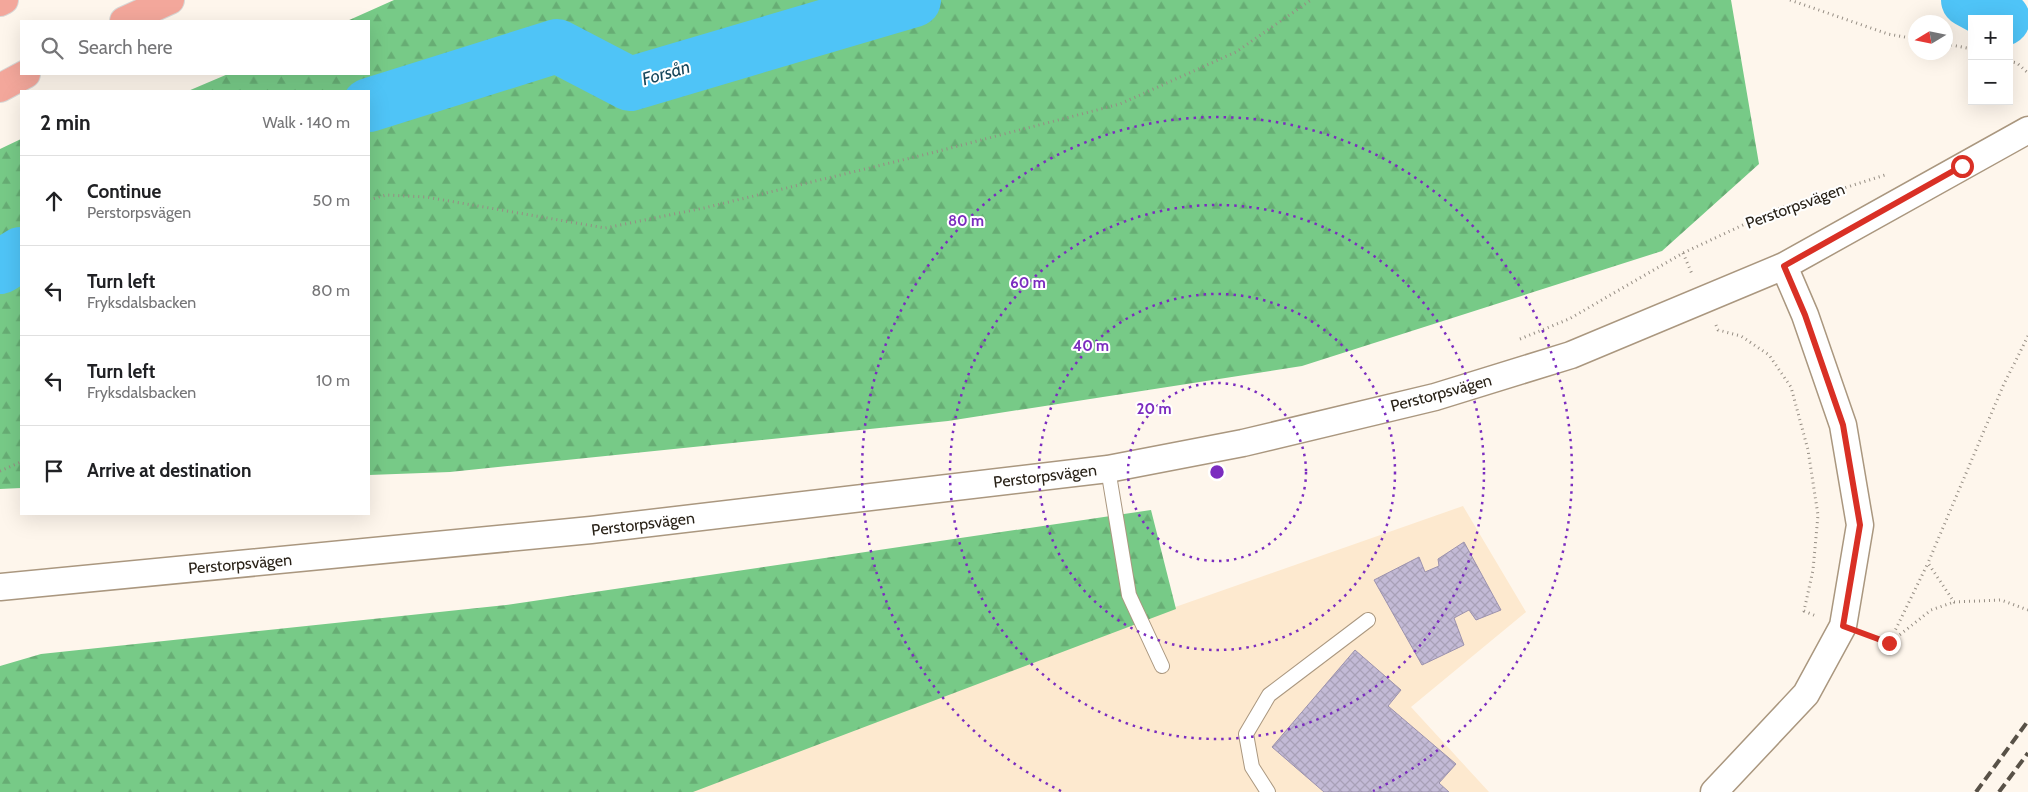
<!DOCTYPE html>
<meta charset="utf-8">
<style>
body{margin:0;font-family:Cabin,sans-serif;background:#f6f6f6;color:#202124}
.controls{position:absolute;right:15px;top:15px;display:grid;overflow:hidden;border-radius:0px;box-shadow:0 5px 20px #0002}
.controls button{width:45px;height:45px;display:grid;place-items:center;padding:0;border:0;border-bottom:1px solid #e0e0e0;background:#fff;color:#202124;font:25px sans-serif}
.compass{position:absolute;left:1908px;top:15px;width:45px;height:45px;border-radius:50%;background:#fff;box-shadow:0 5px 20px #0002;rotate:260deg}
.stop{position:absolute;width:15px;height:15px;margin:-11px;border:4px solid #d93025;border-radius:50%;background:#fff}
.stop.end{background:#d93025;border-color:#fff;box-shadow:0 1px 5px #0008}
.list{margin:0;padding:0;list-style:none}
h2{display:flex;justify-content:space-between;align-items:center;height:65px;margin:0;padding:0 20px;font-size:21px}
h2 small{font-size:16px;font-weight:400;color:#757577}
.list li{display:grid;grid-template-columns:32px 1fr auto;gap:15px;align-items:center;box-sizing:border-box;height:90px;padding:0 20px;border-top:1px solid #e0e0e0}
.list b{display:block;font-size:19px;white-space:nowrap}
.list p{margin:0;font-size:16px;white-space:nowrap;color:#757577}
.list em{font-size:16px;font-style:normal;color:#757577}
.icon{flex:none;width:28px;height:28px;fill:none;stroke:currentColor;stroke-width:2;stroke-linecap:round;stroke-linejoin:round}
.map{position:relative;flex:none;width:2028px;height:792px;overflow:hidden}
.search{position:absolute;background:#fff;box-shadow:0 5px 20px #0002;left:20px;top:20px;width:350px;height:55px;display:flex;align-items:center;gap:12px;box-sizing:border-box;padding:0 18px;border-radius:0px;color:#757577;font-size:19px}
.panel{position:absolute;background:#fff;box-shadow:0 5px 20px #0002;left:20px;top:90px;width:350px;height:425px;border-radius:0px}
.map>svg:first-child{display:block}
.built{fill:#fde9cf}
.forest{fill:url(#forest-firs)}
.lines{fill:none;stroke-linecap:round;stroke-linejoin:round}
.river{stroke:#4fc4f7;stroke-width:54}
.building{fill:url(#building-cross-hatch);stroke:#9c92ad}
.service-casing{stroke:#aa977f;stroke-width:16}
.minor-casing{stroke:#aa977f;stroke-width:29}
.motorway-casing{stroke:#d8d7d5;stroke-width:30}
.path{stroke:#968e84;stroke-width:3;stroke-dasharray:1 4;stroke-linecap:butt}
.service{stroke:#fff;stroke-width:14}
.minor{stroke:#fff;stroke-width:26}
.motorway{stroke:#f3a79b;stroke-width:28}
.rail{stroke:#585147;stroke-width:4;stroke-dasharray:10 5;stroke-linecap:butt}
.route{stroke:#d93025;stroke-width:6}
.ring{fill:none;stroke:#7b2cbf;stroke-width:2.5;stroke-dasharray:2.5 5}
.labels{text-anchor:middle;dominant-baseline:central;stroke-width:4;stroke-linejoin:round;paint-order:stroke}
.street-label{font-size:16px;fill:#292218;stroke:#fff}
.water-label{font-size:18px;font-style:italic;fill:#15465b;stroke:#fff}
.centre{fill:#7b2cbf;stroke:#fff;stroke-width:2.5}
.ring-label{font-size:15px;text-anchor:middle;font-weight:bold;fill:#7b2cbf;stroke:#fff;stroke-width:4;stroke-linejoin:round;paint-order:stroke}
</style>
<div class="map">
<svg width="2028" height="792" viewBox="0 0 2028 792">
<defs>
<pattern id="forest-firs" width="22" height="20" patternUnits="userSpaceOnUse" patternTransform="scale(1.25)"><rect width="22" height="20" fill="#77ca87"/><path d="M5 1l3.5 6h-7zM16 11l3.5 6h-7z" fill="#67ad74"/></pattern>
<pattern id="building-cross-hatch" width="8" height="8" patternUnits="userSpaceOnUse" patternTransform="scale(1.25)"><rect width="8" height="8" fill="#c3bad6"/><path d="M0 0l8 8M0 8l8-8" fill="none" stroke="#a8a0b7"/></pattern>
</defs>
<rect width="100%" height="100%" fill="#fef6ec"/>
<path class="built" d="M1463 506 1526 612 1411 707 1489 792H677L1010 665Z"/>
<path class="forest" d="M394 0H1731L1759 164 1662 251 1302 366 948 421 450 472 369 475V91H188L228 74H369V21H347Z
M21 139V488L0 489V149Z
M1151 510 1176 609 693 792H0V666L41 654 506 605Z"/>
<g class="lines">
<path class="river" d="M1968 0 2003 19
M369 105 557 46 630 84 914 0
M0 267 21 254"/>
</g>
<path class="building" d="M1464 542 1501 610 1476 620 1469 610 1454 618 1464 645 1422 665 1374 580 1419 557 1425 572 1439 566 1438 559Z
M1355 650 1401 690 1388 706 1456 764 1439 783 1449 792H1324L1272 747Z"/>
<g class="lines">
<g class="service-casing">
<path id="service" d="M1108 469 1129 595 1162 666
M1268 792 1252 767 1246 734 1269 695 1368 620"/>
</g>
<g class="minor-casing">
<path id="minor" d="M0 587 591 530 1108 469 1243 443 1435 397 1571 355 1784 266 2028 130
M1714 792 1806 694 1843 626 1860 525 1843 425 1805 315 1784 266"/>
</g>
<g class="motorway-casing">
<path id="motorway" d="M0 2 4 0
M124 21 170 0
M0 88 26 74"/>
</g>
<path class="path" d="M1790 0 1888 34 1916 39
M1946 44 1972 49
M2009 61 2017 63 2028 73
M369 200 386 195 426 197 605 228 704 208 927 154 1120 104 1236 52 1311 0
M1683 253 1692 274
M1716 325 1718 330 1741 336 1769 355 1791 387 1808 450 1818 515 1813 570 1804 611 1816 616
M2028 336 2003 386 1928 563 1954 602 2001 600 2028 610
M1520 339 1569 319 1683 253 1775 210 1885 175
M0 471 21 462
M1869 635 1889 643
M1892 641 1931 610 1954 602
M1889 643 1928 563"/>
<use href="#service" class="service"/>
<use href="#minor" class="minor"/>
<use href="#motorway" class="motorway"/>
<path class="rail" d="M1976 792 2028 721
M1999 792 2028 753"/>
</g>
<g class="lines">
<path class="route" d="M1889 643 1843 626 1860 525 1843 425 1805 315 1784 266 1962 166"/>
</g>
<g class="ring">
<circle cx="1217" cy="472" r="89"/>
<circle cx="1217" cy="472" r="178"/>
<circle cx="1217" cy="472" r="267"/>
<path d="M1061 791A355 355 0 1 1 1373 791"/>
</g>
<g class="labels">
<g class="street-label">
<text transform="translate(1795 206) rotate(-20)">Perstorpsvägen</text>
<text transform="translate(1441 393) rotate(-15)">Perstorpsvägen</text>
<text transform="translate(1045 476) rotate(-7)">Perstorpsvägen</text>
<text transform="translate(643 524) rotate(-7)">Perstorpsvägen</text>
<text transform="translate(240 564) rotate(-5)">Perstorpsvägen</text>
</g>
<g class="water-label">
<text transform="translate(666 73) rotate(-16)">Forsån</text>
</g>
</g>
<circle cx="1217" cy="472" r="8" class="centre"/>
<g class="ring-label">
<text x="966" y="226">80 m</text>
<text x="1028" y="288">60 m</text>
<text x="1091" y="351">40 m</text>
<text x="1154" y="414">20 m</text>
</g>
</svg>
<div class="controls">
<button>+</button>
<button>−</button>
</div>
<svg class="compass" viewBox="-18 -18 36 36"><path d="M0-13l5 13h-10z" fill="#e53935"/><path d="M0 13l5-13h-10z" fill="#757577"/></svg>
<div class="stop" style="left:1962px;top:166px"></div>
<div class="stop end" style="left:1889px;top:643px"></div>
<div class="search"><svg class="icon" aria-label="search" viewBox="0 0 24 24"><circle cx="10" cy="10" r="6"/><path d="M15 15l6 6"/></svg>Search here</div>
<section class="panel">
<h2>2 min<small>Walk · 140 m</small></h2>
<ul class="list">
<li><svg class="icon" aria-label="ahead" viewBox="0 0 24 24"><path d="M12 20V5M6 11l6-6 6 6"/></svg><div><b>Continue</b><p>Perstorpsvägen</p></div><em>50 m</em></li>
<li><svg class="icon" aria-label="left" viewBox="0 0 24 24"><path d="M17 20v-9H6M10 6l-5 5 5 5"/></svg><div><b>Turn left</b><p>Fryksdalsbacken</p></div><em>80 m</em></li>
<li><svg class="icon" aria-label="left" viewBox="0 0 24 24"><path d="M17 20v-9H6M10 6l-5 5 5 5"/></svg><div><b>Turn left</b><p>Fryksdalsbacken</p></div><em>10 m</em></li>
<li><svg class="icon" aria-label="arrive" viewBox="0 0 24 24"><path d="M6 21V4h12l-3 4 3 4H6"/></svg><div><b>Arrive at destination</b></div></li>
</ul>
</section>
</div>
